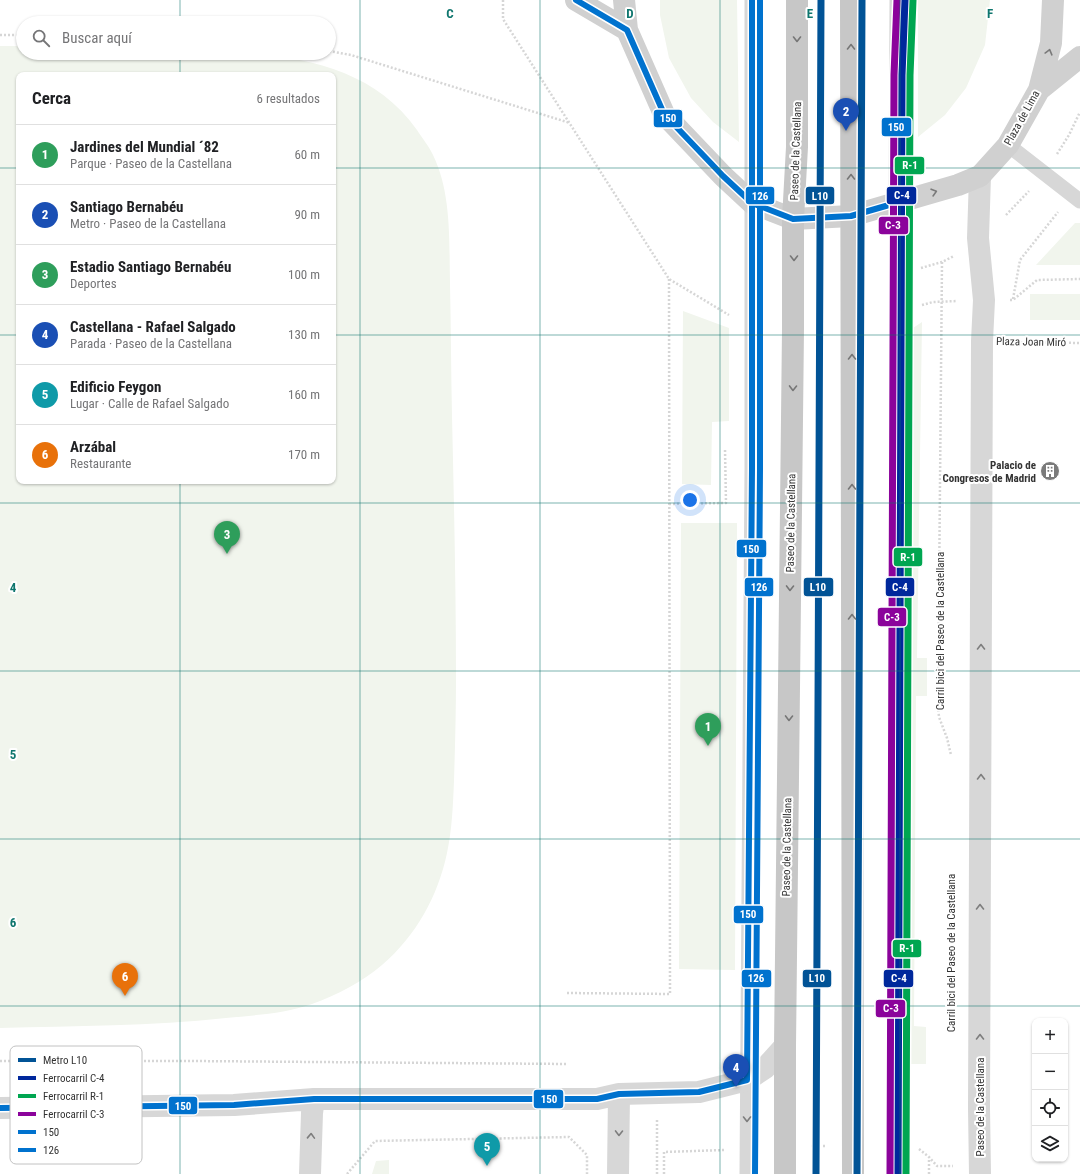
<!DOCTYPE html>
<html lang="es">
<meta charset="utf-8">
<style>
body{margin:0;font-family:"Roboto Condensed",sans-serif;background:#f6f6f6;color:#202124}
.controls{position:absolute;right:12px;bottom:12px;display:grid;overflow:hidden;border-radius:8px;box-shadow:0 1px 3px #0004}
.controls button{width:36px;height:36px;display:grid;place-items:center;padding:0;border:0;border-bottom:1px solid #e0e0e0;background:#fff;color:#202124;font:20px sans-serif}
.you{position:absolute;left:690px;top:500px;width:14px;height:14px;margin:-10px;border:3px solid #fff;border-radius:50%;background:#1a73e8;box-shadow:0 0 0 6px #1a73e833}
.badge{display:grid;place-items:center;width:26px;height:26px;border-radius:50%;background:#db2777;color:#fff;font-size:13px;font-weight:700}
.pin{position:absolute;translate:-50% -33px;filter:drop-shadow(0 1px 2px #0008)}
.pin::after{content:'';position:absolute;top:21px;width:14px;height:12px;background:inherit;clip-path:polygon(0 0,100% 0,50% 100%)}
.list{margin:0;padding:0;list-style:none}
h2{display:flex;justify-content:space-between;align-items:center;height:52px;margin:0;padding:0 16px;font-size:17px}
h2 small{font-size:13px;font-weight:400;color:#757577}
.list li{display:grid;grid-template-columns:26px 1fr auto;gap:12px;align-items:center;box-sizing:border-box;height:60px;padding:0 16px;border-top:1px solid #e0e0e0}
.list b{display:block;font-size:15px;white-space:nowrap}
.list p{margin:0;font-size:13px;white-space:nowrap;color:#757577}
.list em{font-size:13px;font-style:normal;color:#757577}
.icon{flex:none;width:22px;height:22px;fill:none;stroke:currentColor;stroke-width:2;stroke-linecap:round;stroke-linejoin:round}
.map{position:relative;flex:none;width:1080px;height:1174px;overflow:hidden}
.search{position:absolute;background:#fff;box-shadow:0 1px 3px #0004;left:16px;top:16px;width:320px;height:44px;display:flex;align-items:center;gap:10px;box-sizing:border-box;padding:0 14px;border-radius:22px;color:#757577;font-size:15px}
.panel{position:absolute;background:#fff;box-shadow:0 1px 3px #0004;left:16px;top:72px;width:320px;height:412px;border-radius:8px}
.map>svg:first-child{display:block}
.green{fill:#f1f5ed;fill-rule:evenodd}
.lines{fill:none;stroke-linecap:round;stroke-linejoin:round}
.path{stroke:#d6d6d6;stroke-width:2.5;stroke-dasharray:2 2;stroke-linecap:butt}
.service{stroke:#d7d7d7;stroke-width:15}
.minor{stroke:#d7d7d7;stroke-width:22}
.secondary{stroke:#d0d0d0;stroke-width:22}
.trunk{stroke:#c7c7c7;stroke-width:22}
.bus-1-casing{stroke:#fff;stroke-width:9}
.bus-2-casing{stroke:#fff;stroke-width:9}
.bus-1{stroke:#0072ce;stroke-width:6}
.bus-2{stroke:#0072ce;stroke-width:6}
.rail-1-casing{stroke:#fff;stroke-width:10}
.rail-2-casing{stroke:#fff;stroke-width:10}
.rail-3-casing{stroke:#fff;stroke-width:10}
.rail-1{stroke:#00289c;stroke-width:7}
.rail-2{stroke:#00a651;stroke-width:7}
.rail-3{stroke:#8b039b;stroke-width:7}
.metro-1-casing{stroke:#fff;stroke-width:10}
.metro-1{stroke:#015396;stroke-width:7}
.oneway{stroke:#767676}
.oneway2{stroke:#7a7a7a}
.oneway3{stroke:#7d7d7d}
.grid{fill:none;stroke:#0f766e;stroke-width:1;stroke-opacity:0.55}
.labels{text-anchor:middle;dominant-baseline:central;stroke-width:4;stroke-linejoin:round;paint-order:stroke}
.street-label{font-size:11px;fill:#333;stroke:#fff}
.poi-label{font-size:11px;font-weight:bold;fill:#333;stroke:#fff;text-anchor:end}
.key{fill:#fff;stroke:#c2c2c2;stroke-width:1}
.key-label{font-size:11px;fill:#333}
.grid-label{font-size:13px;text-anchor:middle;font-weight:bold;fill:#0f766e;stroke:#fff;stroke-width:4;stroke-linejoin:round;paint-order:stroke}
.line-badge{stroke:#fff;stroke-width:1.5}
.badge-label{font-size:11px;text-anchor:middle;font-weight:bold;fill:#fff}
</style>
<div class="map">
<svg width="1080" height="1174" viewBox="0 0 1080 1174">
<rect width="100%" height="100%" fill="#fff"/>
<path class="green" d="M660 0H737L739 142 713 122 691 98 669 58 660 15Z
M918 0H990L985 45 966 88 945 115 918 137Z
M0 46H23V53H244C311 58 376 72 417 130 422 138 429 146 433 155 452 194 449 242 450 284 451 328 451 372 452 416 454 503 456 591 456 678 456 713 455 747 454 781 453 805 452 830 447 853 438 896 416 936 382 965 362 982 337 995 312 1004 284 1014 255 1015 226 1018 151 1026 75 1026 0 1028ZM19 75H333V481H19Z
M1075 223H1080V265H1036Z
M1030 294H1080V320H1030Z
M683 311 729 328V421L712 422 711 485 682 484Z
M922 322 917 658H927V696H916L914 1026 926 1027V1064H906L910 526 913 328Z
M681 523H737L735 970 679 969Z
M389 1160V1174H372L376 1161Z"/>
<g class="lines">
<path class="path" d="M503 0V19L669 279 729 315
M0 35H23
M329 51 351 55 570 123
M1057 154 1069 135 1080 112
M1006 215 1029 191
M942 262 938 706 939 717 947 738 951 755
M921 268 942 262 954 256
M1013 299 1020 260 1058 212
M1010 300H1013L1037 280 1080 279
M922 305 933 302 957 301
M1009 342 1080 343
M669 504 726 503 725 449
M567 993 670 994 669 279
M0 1061H191L568 1064
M811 1146H826
M919 1149 929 1157 937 1166H953
M347 1174 375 1141 569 1137 587 1155V1174
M657 1174V1120
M664 1174V1152L724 1150
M929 1174V1157"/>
<path class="service" d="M1008 145 1080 201
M747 1174 752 469V0
M896 1174 899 272 896 203 897 0"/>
<path class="minor" d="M0 1108 234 1105 314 1099H597L619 1094 699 1092 747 1080 765 1068 785 1046
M310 1174 312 1113 314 1099
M618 1174 619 1094
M980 1174 979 1108 982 341 984 300 978 238 980 176"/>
<path class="secondary" d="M576 0 627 30
M624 0 627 30 664 114 723 176 752 203 793 219 851 216 958 185 980 176 1008 145 1039 90 1051 43 1053 0
M1039 90 1080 57"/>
<path class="trunk" d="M851 0 853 1174
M785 1174V1046L793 329V219L797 147V0"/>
<g class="bus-1-casing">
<path id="bus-1" d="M576 0 627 30 664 114 723 176 752 203 793 219 851 216 896 203 897 0
M0 1108 234 1105 314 1099H597L619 1094 699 1092 747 1080 752 469V0"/>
</g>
<g class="bus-2-casing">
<path id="bus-2" d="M755 1174 760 469V0
M904 1174 907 272 904 203 905 0"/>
</g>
<use href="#bus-1" class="bus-1"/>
<use href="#bus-2" class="bus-2"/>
<g class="rail-1-casing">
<path id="rail-1" d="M898 1174 902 75 905 0"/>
</g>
<g class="rail-2-casing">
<path id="rail-2" d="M906 1174 910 75 913 0"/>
</g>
<g class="rail-3-casing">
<path id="rail-3" d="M890 1174 894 75 897 0"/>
</g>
<use href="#rail-1" class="rail-1"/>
<use href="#rail-2" class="rail-2"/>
<use href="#rail-3" class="rail-3"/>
<g class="metro-1-casing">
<path id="metro-1" d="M816 1174 821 0
M857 1174 862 0"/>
</g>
<use href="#metro-1" class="metro-1"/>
</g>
<defs><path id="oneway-chevron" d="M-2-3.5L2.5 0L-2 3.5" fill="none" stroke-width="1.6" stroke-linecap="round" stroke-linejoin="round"/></defs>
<g class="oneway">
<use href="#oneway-chevron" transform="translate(797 39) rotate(90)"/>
<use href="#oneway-chevron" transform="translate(851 47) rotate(-90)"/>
<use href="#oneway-chevron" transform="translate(851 177) rotate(-90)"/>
<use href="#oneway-chevron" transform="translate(794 258) rotate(90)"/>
<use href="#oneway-chevron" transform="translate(852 357) rotate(-90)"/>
<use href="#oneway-chevron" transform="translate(793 388) rotate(91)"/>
<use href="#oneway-chevron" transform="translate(852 487) rotate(-90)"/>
<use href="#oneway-chevron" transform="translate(790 588) rotate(91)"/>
<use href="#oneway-chevron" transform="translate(852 617) rotate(-90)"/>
<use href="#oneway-chevron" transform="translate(789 718) rotate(91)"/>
</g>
<g class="oneway2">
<use href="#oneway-chevron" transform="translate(1049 52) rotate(-75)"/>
<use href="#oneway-chevron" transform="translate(934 192) rotate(-16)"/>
</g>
<g class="oneway3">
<use href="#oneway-chevron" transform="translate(981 647) rotate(-90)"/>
<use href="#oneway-chevron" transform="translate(981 777) rotate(-90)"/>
<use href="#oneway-chevron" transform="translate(980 907) rotate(-90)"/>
<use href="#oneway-chevron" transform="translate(980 1037) rotate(-90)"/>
<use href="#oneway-chevron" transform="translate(747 1119) rotate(90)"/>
<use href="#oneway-chevron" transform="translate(619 1133) rotate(91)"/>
<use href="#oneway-chevron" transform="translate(311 1136) rotate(-88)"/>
</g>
<path class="grid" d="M180 0V23M360 0V1174M540 0V1174M720 0V1174M900 0V1174M180 53V75M0 168H19M333 168H1080M0 335H19M333 335H1080M180 481V1174M0 503H1080M0 671H1080M0 839H1080M0 1006H1080"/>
<defs>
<g id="building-disc" transform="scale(1)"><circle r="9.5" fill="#7a7a7a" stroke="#fff"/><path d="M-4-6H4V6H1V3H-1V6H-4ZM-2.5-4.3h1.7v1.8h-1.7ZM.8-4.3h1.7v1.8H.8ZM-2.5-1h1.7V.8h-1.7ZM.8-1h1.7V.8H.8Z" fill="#fff"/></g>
</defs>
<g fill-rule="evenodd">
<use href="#building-disc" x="1050" y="471"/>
</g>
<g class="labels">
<g class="street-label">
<text transform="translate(1022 118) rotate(-61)">Plaza de Lima</text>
<text transform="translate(796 151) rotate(-88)">Paseo de la Castellana</text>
<text transform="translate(1031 342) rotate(1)">Plaza Joan Miró</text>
<text transform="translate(791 523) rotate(-89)">Paseo de la Castellana</text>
<text transform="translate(940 631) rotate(-90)">Carril bici del Paseo de la Castellana</text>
<text transform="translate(787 847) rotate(-89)">Paseo de la Castellana</text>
<text transform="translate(951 953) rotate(-90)">Carril bici del Paseo de la Castellana</text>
<text transform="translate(980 1107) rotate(-90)">Paseo de la Castellana</text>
</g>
<g class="poi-label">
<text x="1036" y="465">Palacio de<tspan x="1036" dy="13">Congresos de Madrid</tspan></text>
</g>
</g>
<rect x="10" y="1046" width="132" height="118" rx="6" class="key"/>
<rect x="18" y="1058" width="18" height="4" fill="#015396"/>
<rect x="18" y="1076" width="18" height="4" fill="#00289c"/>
<rect x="18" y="1094" width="18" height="4" fill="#00a651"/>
<rect x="18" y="1112" width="18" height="4" fill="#8b039b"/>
<rect x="18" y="1130" width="18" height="4" fill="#0072ce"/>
<rect x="18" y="1148" width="18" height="4" fill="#0072ce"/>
<g class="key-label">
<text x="43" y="1064">Metro L10</text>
<text x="43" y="1082">Ferrocarril C-4</text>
<text x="43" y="1100">Ferrocarril R-1</text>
<text x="43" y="1118">Ferrocarril C-3</text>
<text x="43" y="1136">150</text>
<text x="43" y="1154">126</text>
</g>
<g class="grid-label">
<text x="450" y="18">C</text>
<text x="630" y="18">D</text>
<text x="810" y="18">E</text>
<text x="990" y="18">F</text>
<text x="13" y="592">4</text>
<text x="13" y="759">5</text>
<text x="13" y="927">6</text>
</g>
<g class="line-badge">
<rect x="653" y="109" width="30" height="19" rx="4" fill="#0072ce"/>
<rect x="881" y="117" width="31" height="20" rx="4" fill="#0072ce"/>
<rect x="894" y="156" width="31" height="19" rx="4" fill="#00a651"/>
<rect x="886" y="186" width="31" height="19" rx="4" fill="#00289c"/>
<rect x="805" y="186" width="30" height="19" rx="4" fill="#015396"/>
<rect x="745" y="186" width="30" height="19" rx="4" fill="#0072ce"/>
<rect x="878" y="216" width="31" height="19" rx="4" fill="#8b039b"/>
<rect x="736" y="539" width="31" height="19" rx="4" fill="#0072ce"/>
<rect x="893" y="547" width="30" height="20" rx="4" fill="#00a651"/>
<rect x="885" y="577" width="30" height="20" rx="4" fill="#00289c"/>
<rect x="803" y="577" width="31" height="20" rx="4" fill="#015396"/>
<rect x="744" y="577" width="30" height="20" rx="4" fill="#0072ce"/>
<rect x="877" y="607" width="30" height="20" rx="4" fill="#8b039b"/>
<rect x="733" y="905" width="31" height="19" rx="4" fill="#0072ce"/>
<rect x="892" y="939" width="30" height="19" rx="4" fill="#00a651"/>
<rect x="883" y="969" width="31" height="19" rx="4" fill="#00289c"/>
<rect x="802" y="969" width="30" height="19" rx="4" fill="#015396"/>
<rect x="741" y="969" width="31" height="19" rx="4" fill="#0072ce"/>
<rect x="875" y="999" width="31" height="19" rx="4" fill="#8b039b"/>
<rect x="533" y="1089" width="31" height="20" rx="4" fill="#0072ce"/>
<rect x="168" y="1096" width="30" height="19" rx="4" fill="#0072ce"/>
</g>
<g class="badge-label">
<text x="668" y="122">150</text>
<text x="896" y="131">150</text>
<text x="910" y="169">R-1</text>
<text x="902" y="199">C-4</text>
<text x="820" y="200">L10</text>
<text x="760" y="200">126</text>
<text x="893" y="229">C-3</text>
<text x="751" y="553">150</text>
<text x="908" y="561">R-1</text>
<text x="900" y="591">C-4</text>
<text x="818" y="591">L10</text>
<text x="759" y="591">126</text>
<text x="892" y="621">C-3</text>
<text x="748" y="918">150</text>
<text x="907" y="952">R-1</text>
<text x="899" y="982">C-4</text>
<text x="817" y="982">L10</text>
<text x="756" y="982">126</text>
<text x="891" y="1012">C-3</text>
<text x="549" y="1103">150</text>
<text x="183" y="1110">150</text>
</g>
</svg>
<div class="controls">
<button>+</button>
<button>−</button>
<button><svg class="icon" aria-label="locate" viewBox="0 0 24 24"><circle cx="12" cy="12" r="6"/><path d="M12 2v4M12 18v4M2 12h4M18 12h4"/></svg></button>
<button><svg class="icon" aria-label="layers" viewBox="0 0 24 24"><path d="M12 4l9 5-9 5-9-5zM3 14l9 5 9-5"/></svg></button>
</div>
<div class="you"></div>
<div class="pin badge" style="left:708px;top:746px;background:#2e9e5b">1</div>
<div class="pin badge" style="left:846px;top:131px;background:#1a4fb4">2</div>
<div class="pin badge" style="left:227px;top:554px;background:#2e9e5b">3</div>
<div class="pin badge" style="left:736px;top:1087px;background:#1a4fb4">4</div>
<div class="pin badge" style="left:487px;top:1166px;background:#0f9aa8">5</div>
<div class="pin badge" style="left:125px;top:996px;background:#e8710a">6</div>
<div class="search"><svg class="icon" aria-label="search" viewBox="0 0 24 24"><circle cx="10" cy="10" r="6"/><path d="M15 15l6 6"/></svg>Buscar aquí</div>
<section class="panel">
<h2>Cerca<small>6 resultados</small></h2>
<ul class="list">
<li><span class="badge" style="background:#2e9e5b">1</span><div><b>Jardines del Mundial ´82</b><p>Parque · Paseo de la Castellana</p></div><em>60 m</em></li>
<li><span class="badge" style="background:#1a4fb4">2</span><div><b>Santiago Bernabéu</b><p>Metro · Paseo de la Castellana</p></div><em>90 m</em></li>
<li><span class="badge" style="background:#2e9e5b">3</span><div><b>Estadio Santiago Bernabéu</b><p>Deportes</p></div><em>100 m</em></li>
<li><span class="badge" style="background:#1a4fb4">4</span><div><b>Castellana - Rafael Salgado</b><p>Parada · Paseo de la Castellana</p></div><em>130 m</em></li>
<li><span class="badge" style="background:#0f9aa8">5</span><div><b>Edificio Feygon</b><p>Lugar · Calle de Rafael Salgado</p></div><em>160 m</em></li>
<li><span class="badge" style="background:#e8710a">6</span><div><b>Arzábal</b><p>Restaurante</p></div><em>170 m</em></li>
</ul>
</section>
</div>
